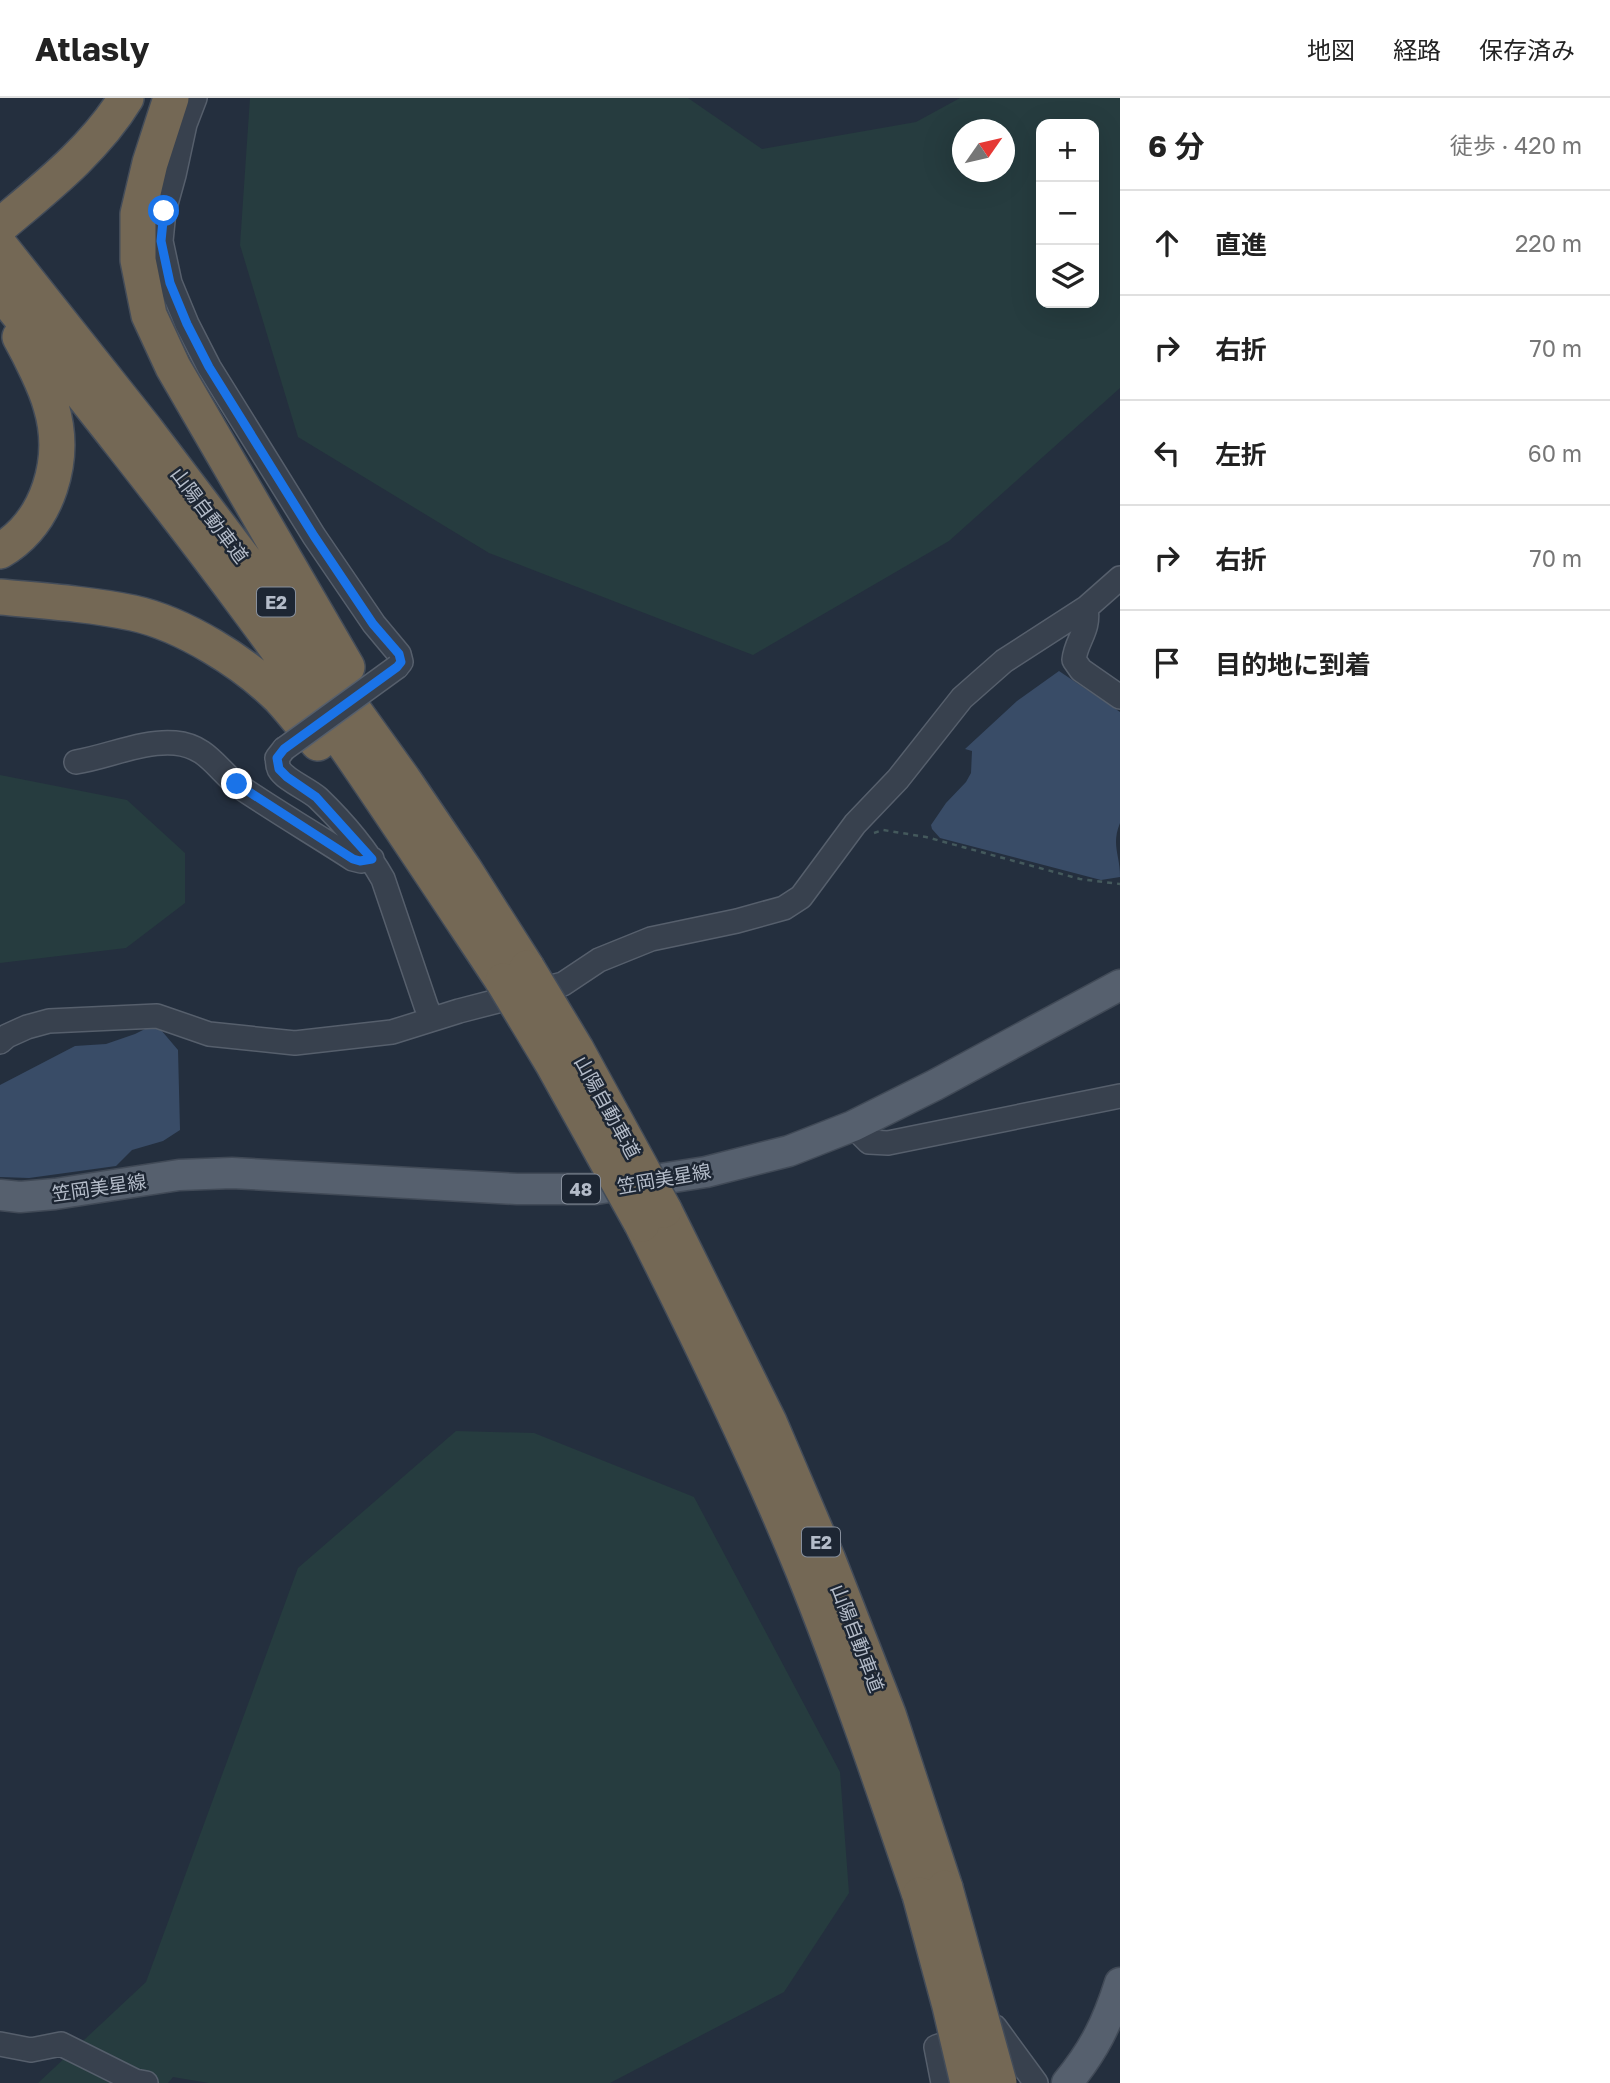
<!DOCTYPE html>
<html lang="ja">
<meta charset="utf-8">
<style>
body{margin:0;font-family:"Golos Text","Noto Sans JP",sans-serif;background:#f2f2f2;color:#222}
.controls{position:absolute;right:21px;top:21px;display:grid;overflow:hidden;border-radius:14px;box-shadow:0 7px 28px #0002}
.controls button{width:63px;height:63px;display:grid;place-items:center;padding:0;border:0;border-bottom:2px solid #e0e0e0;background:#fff;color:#222;font:35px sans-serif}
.compass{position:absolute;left:952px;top:21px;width:63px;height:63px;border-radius:50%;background:#fff;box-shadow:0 7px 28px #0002;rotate:56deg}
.stop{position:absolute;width:21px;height:21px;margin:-16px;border:5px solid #1a73e8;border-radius:50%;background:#fff}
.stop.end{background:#1a73e8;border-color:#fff;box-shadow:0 2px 7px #0008}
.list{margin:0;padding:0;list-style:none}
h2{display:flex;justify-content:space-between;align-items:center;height:91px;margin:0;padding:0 28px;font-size:30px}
h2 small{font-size:23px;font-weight:400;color:#767676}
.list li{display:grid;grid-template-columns:46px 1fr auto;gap:21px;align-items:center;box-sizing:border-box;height:105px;padding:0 28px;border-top:2px solid #e0e0e0}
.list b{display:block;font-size:26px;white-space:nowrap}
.list em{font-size:23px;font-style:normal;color:#767676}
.icon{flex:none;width:38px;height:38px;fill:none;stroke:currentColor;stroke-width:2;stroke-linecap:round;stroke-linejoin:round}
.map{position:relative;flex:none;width:1120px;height:1985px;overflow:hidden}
header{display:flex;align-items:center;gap:42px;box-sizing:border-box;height:98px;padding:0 35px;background:#fff;border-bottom:2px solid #e0e0e0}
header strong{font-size:33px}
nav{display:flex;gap:38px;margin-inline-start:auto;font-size:24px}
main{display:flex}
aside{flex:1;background:#fff}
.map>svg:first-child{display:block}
.green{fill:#263c3f;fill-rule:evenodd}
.water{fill:#394c67}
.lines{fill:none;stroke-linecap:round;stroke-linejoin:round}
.minor-casing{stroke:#565f6c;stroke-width:26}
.major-casing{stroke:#414a57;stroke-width:33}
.highway-casing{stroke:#434c59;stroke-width:38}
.path{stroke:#44595c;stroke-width:2.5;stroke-dasharray:5 5;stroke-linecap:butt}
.minor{stroke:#38414e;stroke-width:23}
.major{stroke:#56606e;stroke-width:30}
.highway{stroke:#746855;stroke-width:35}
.minor-bridge-casing{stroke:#565f6c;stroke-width:26;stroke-linecap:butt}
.highway-bridge-casing{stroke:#434c59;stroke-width:38;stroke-linecap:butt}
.minor-bridge{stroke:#38414e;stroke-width:23}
.highway-bridge{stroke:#746855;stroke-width:35}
.route{stroke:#1a73e8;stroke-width:9}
.labels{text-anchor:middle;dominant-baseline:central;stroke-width:5;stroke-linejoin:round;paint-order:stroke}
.shield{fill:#1d2633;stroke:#878f9c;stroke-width:2}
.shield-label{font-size:18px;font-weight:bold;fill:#b4bcc9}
.street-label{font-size:19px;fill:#b4bcc9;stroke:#1d2633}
</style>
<header>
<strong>Atlasly</strong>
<nav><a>地図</a><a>経路</a><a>保存済み</a></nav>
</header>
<main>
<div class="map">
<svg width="1120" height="1985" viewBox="0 0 1120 1985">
<rect width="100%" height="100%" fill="#242f3e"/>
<path class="green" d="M250 0H688L762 51 916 24 960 0H1120V290L949 443 753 557 489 455 298 339 240 147ZM1041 26H1094V205H1041ZM962 32H1004V74H962Z
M0 677 127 702 185 755V805L126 850 0 865Z
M456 1333 534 1335 694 1399 840 1674 849 1795 784 1894 610 1985H209L173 1979 168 1985H38L146 1884 298 1470Z"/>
<path class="water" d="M1059 573 1120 614V725C1111 747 1120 756 1120 779L1101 782 940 740 932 731 931 727 946 705 966 684 971 675 972 653 965 651 1017 603Z
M153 927 161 932 178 952 180 1032 163 1043 132 1052 116 1068 29 1080 0 1079V987L75 948 106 946 135 936Z"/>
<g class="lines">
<g class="minor-casing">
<path id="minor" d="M195 0 185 26 174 77 164 113 161 143 170 185 187 226 209 269 314 438 374 526 399 556 401 564 397 569
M1086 510C1090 533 1076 542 1074 562L1081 572 1120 599
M284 651 277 660C278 663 277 667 279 671 285 682 308 691 318 700 343 724 366 751 383 781L426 908 432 921
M76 664C107 659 144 642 175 645 208 648 217 672 240 689 277 714 316 737 353 761L361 763 372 761
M0 944 7 938 27 929 49 923 157 918 209 936 295 945 392 934 459 913 563 886 599 862 651 841 737 823 784 810 801 799 855 726 898 681 962 600 1004 563 1086 510 1120 480
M853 1028 869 1044 888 1045 1120 998
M0 1946 31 1952 61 1946 135 1983 146 1985
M943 1985 936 1949 995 1929 1036 1985"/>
</g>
<g class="major-casing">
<path id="major" d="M0 1097 20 1099 55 1096 179 1077 232 1075 517 1091H596L706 1074 789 1053 853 1028 935 987 1120 887
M1067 1985C1094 1952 1107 1926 1120 1885"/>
</g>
<g class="highway-casing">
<path id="highway" d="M171 0 150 65 138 116V162L149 217 173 269 347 569
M0 128C45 90 95 51 126 0
M0 148 146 332 271 497 403 681 464 771 527 870
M0 193C84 298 168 403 248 511 338 632 420 758 503 883
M0 453C49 424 67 361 51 308 46 289 30 257 20 239
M0 499C44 503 89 506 133 515 183 526 244 564 280 600 293 614 305 630 318 645
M664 1112 769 1324 828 1462 888 1616 945 1790
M642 1126C699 1239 755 1354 803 1472 846 1579 883 1688 920 1797"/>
</g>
<path class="path" d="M874 735 883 732 926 739 1080 781 1120 786"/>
<use href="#minor" class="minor"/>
<use href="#major" class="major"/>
<use href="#highway" class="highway"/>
<g class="minor-bridge-casing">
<path id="minor-bridge" d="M284 651 397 569"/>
</g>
<g class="highway-bridge-casing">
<path id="highway-bridge" d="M527 870 576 951 664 1112
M503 883 553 966 642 1126
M945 1790 999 1985
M920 1797 950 1908 968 1985"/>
</g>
<use href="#minor-bridge" class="minor-bridge"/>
<use href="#highway-bridge" class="highway-bridge"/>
</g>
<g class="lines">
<path class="route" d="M164 113 161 143 170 185 187 226 209 269 314 438 373 526 399 556 401 564 397 569 284 651 277 660 279 671 287 679 316 699 372 761 360 763 353 761 237 686"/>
</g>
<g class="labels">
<g class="shield">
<rect x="257" y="489.5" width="38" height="29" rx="5"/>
<rect x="562" y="1076.5" width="38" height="29" rx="5"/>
<rect x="802" y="1429.5" width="38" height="29" rx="5"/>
</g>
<g class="shield-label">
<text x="276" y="504">E2</text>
<text x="581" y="1091">48</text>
<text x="821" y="1444">E2</text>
</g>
<g class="street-label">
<text transform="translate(210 417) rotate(53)">山陽自動車道</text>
<text transform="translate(608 1009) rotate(61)">山陽自動車道</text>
<text transform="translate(664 1080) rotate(-10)">笠岡美星線</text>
<text transform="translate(99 1089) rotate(-8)">笠岡美星線</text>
<text transform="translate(858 1540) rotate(69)">山陽自動車道</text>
</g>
</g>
</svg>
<div class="controls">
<button>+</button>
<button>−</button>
<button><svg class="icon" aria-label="layers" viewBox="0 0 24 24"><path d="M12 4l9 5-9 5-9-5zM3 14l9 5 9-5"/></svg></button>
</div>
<svg class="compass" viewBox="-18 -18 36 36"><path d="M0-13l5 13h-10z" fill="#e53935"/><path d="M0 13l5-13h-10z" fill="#767676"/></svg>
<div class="stop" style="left:164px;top:113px"></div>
<div class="stop end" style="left:237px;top:686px"></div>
</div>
<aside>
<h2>6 分<small>徒歩 · 420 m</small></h2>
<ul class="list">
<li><svg class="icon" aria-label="ahead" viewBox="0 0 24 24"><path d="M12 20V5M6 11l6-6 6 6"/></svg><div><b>直進</b></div><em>220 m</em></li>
<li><svg class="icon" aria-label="right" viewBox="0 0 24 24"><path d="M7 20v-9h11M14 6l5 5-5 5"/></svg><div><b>右折</b></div><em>70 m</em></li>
<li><svg class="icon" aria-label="left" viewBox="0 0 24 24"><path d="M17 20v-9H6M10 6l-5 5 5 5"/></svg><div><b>左折</b></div><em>60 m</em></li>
<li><svg class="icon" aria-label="right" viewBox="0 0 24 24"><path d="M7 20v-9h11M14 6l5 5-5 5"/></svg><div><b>右折</b></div><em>70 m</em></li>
<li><svg class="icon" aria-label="arrive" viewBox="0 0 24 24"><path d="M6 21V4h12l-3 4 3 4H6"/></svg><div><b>目的地に到着</b></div></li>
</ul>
</aside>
</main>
